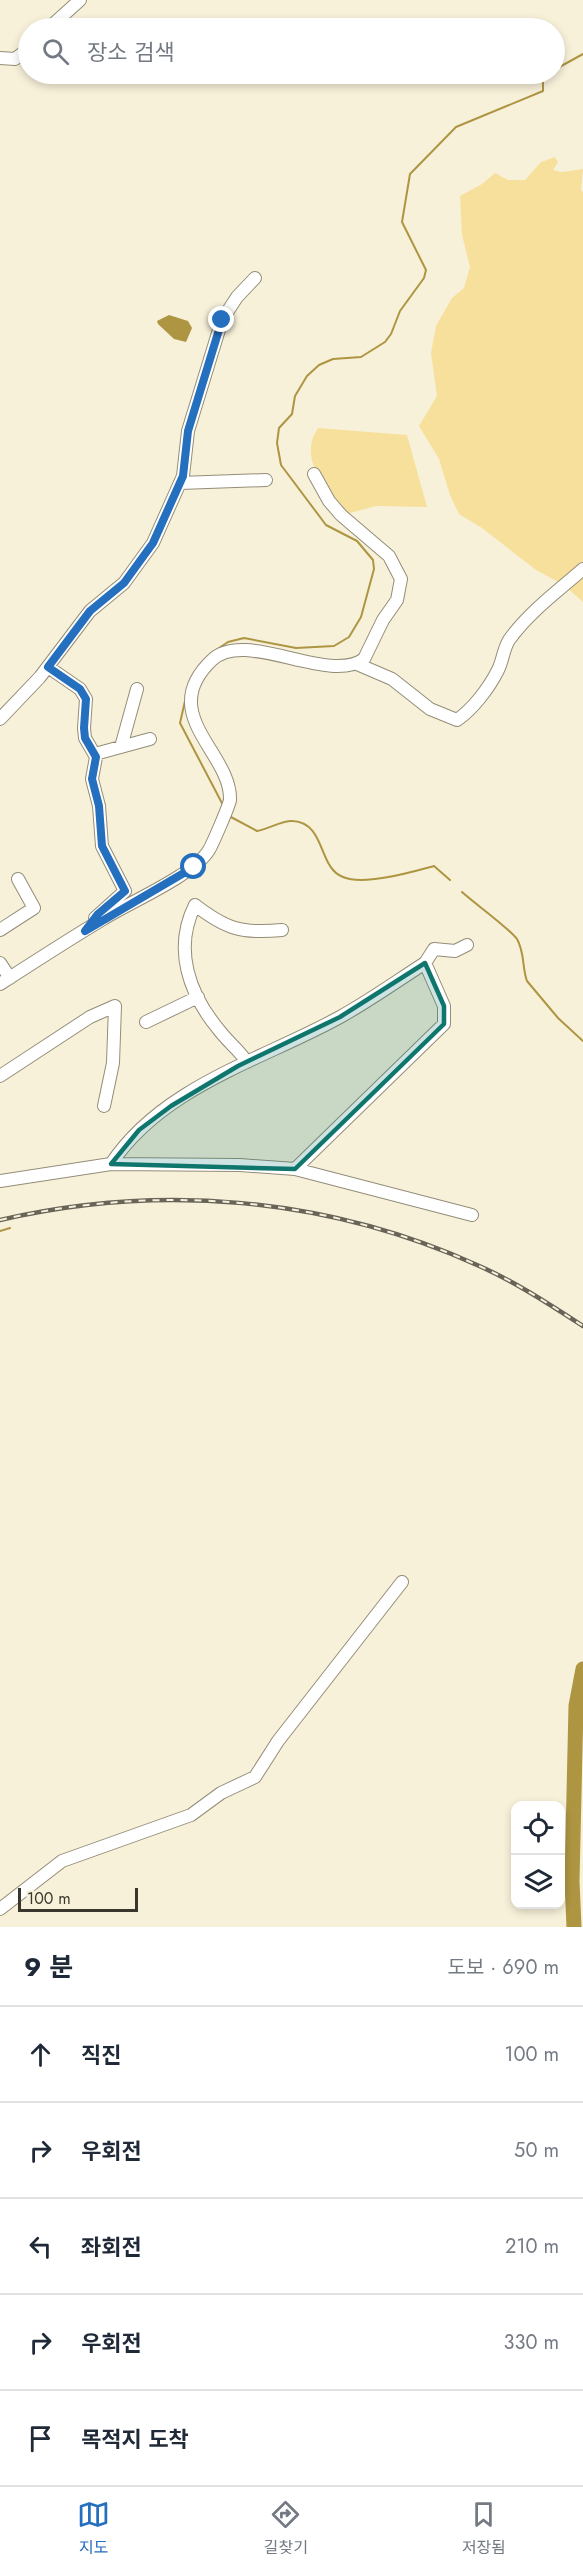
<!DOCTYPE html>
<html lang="ko">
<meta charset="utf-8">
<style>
body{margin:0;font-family:Jost,"Noto Sans KR",sans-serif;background:#f6f6f7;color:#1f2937}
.controls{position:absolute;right:18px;bottom:18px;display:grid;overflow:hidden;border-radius:12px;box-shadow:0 3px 9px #0003}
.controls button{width:54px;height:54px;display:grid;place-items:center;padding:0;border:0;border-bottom:2px solid #e0e1e3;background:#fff;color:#1f2937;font:30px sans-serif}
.scale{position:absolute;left:18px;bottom:15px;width:120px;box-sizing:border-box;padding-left:6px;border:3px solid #39362e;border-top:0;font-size:16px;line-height:21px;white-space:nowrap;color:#39362e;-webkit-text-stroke:4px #f8f1da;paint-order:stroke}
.stop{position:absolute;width:18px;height:18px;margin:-14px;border:4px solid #256fbf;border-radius:50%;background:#fff}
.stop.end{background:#256fbf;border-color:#fff;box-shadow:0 2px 6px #0008}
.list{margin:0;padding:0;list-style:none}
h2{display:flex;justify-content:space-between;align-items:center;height:78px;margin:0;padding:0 24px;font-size:26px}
h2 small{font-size:20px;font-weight:400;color:#747a83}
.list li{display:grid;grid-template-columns:39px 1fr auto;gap:18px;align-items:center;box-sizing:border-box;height:96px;padding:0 24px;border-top:2px solid #e0e1e3}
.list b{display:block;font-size:22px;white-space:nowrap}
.list em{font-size:20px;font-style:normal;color:#747a83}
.icon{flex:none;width:33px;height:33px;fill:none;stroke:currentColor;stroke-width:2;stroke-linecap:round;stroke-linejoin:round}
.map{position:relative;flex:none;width:583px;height:1927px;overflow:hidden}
.search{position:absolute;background:#fff;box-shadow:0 3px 9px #0003;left:18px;right:18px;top:18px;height:66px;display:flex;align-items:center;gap:15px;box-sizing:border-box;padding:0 21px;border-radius:33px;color:#747a83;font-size:22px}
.sheet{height:558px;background:#fff}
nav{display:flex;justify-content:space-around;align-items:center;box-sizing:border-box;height:84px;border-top:2px solid #e0e1e3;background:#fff;font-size:16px;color:#747a83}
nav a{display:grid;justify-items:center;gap:3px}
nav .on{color:#256fbf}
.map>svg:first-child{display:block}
.green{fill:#f6e09c}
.water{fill:#ad9542}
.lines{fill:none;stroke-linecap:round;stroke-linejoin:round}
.stream{stroke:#ad9542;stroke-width:2}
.river{stroke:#ad9542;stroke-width:15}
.minor-casing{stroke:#938d78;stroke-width:14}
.minor{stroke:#fff;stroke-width:12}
.rail-casing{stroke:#686458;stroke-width:4.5}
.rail{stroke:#f8f1da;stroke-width:2;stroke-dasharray:7;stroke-linecap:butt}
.route{stroke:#256fbf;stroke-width:8}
.marked{fill:#0f766e;fill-opacity:0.2;stroke:#0f766e;stroke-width:4.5;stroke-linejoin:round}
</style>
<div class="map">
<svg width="583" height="1927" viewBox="0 0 583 1927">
<rect width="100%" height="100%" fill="#f8f1da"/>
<path class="green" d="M555 157 558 162 553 170 562 172 583 169 581 190 583 192V565L562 584 536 570 482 528 459 514 450 495 439 459 419 426 437 396 431 353 436 326 452 298 464 288 470 267 462 235 460 196 482 184 495 173 508 180H525L541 162Z
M318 428 407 435 427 507 376 506 346 514C327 488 297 460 318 428Z
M583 572V602L566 587Z"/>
<path class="water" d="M169 315 188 321 192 328 186 342 174 339 158 324 157 321Z"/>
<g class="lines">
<path class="stream" d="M554 70 583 54
M210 654 228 642 244 638 296 648 334 646 349 637 361 617 374 569 373 560 357 541 326 525 281 465 277 443 279 428 292 414 295 396 307 376 319 365 333 359 361 357 385 342 391 334 400 311 424 278 426 270 402 222 410 174 456 127 543 91V79L549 74
M185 701 180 723 224 807
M229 816 257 831C269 829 282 820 293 821 326 823 318 868 343 877 364 886 412 872 434 866L450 880
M462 892C474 903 509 928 517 939 525 953 522 968 527 981L558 1018 583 1041
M0 1231 10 1228"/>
<path class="river" d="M574 1927 572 1881 576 1706 583 1669"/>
<g class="minor-casing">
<path id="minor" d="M49 28 80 0
M0 58 15 59 28 49
M180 483 266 480
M357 664 392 679 430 709 457 720C473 709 489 688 498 670 503 660 503 650 509 640 529 612 558 591 583 569
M48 667 80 689 86 699 84 728 85 738 96 757 92 779 99 806 102 846 125 891 95 918
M0 719 40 677 90 611 124 583 153 543 183 476 188 431 222 320 237 297 255 278
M121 747 137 689
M95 754 150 739
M0 930 34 908 18 879
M0 963 10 978
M0 984C34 962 68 940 103 919 130 902 194 875 209 850 213 843 229 806 230 800 232 753 155 714 212 660 245 628 328 685 364 659L383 620 397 600 401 579 389 556 341 515 329 501 314 474
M146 1022 198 997
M247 1062C239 1050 228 1042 219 1030 189 994 173 949 195 905 226 929 242 934 282 930
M0 1076 90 1017 115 1006 113 1063 104 1106
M111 1164C163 1086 262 1060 340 1017 369 1001 397 981 425 963L434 949 455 951 467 945
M295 1169 444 1024V1006L425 963
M0 1181 111 1164 240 1165 295 1169 472 1215
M0 1909 62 1861 191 1815 221 1793 255 1777 278 1741 402 1582"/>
</g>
<use href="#minor" class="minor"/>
<g class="rail-casing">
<path id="rail" d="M0 1220C160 1183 326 1197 477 1265 514 1281 549 1304 583 1326"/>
</g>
<use href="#rail" class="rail"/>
</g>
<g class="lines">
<path class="route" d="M194 867 85 931 98 914 125 891 102 846 99 806 92 779 96 757 85 738 84 728 86 699 80 689 48 667 90 611 124 583 153 543 183 476 188 431 222 320"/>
</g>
<path class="marked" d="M425 963 444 1006V1024L295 1169 111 1164 139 1130 171 1106 238 1066 340 1017Z"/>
</svg>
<div class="controls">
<button><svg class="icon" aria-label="locate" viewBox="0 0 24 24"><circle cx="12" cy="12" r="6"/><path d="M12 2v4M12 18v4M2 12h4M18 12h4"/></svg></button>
<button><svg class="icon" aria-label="layers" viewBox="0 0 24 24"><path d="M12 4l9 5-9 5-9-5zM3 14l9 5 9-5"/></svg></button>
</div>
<div class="scale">100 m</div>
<div class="stop" style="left:194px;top:867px"></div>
<div class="stop end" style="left:222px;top:320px"></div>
<div class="search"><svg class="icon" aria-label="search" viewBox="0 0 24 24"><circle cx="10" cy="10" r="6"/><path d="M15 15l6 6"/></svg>장소 검색</div>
</div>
<section class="sheet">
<h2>9 분<small>도보 · 690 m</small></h2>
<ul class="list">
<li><svg class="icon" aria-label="ahead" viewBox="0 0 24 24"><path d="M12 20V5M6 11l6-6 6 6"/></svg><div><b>직진</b></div><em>100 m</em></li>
<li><svg class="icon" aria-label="right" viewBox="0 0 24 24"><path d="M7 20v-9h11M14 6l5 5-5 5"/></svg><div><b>우회전</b></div><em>50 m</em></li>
<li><svg class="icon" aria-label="left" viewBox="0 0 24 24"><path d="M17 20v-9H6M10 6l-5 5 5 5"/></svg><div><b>좌회전</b></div><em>210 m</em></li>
<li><svg class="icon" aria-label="right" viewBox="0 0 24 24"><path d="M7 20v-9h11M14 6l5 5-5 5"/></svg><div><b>우회전</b></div><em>330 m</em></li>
<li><svg class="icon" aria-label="arrive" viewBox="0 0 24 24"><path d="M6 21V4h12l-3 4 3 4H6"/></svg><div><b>목적지 도착</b></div></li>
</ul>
</section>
<nav>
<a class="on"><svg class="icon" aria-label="map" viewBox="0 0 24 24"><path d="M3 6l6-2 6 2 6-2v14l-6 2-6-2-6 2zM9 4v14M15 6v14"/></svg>지도</a>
<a><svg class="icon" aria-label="directions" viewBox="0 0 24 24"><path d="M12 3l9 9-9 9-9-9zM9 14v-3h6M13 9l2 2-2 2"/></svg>길찾기</a>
<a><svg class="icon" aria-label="saved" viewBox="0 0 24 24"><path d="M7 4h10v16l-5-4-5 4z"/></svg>저장됨</a>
</nav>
